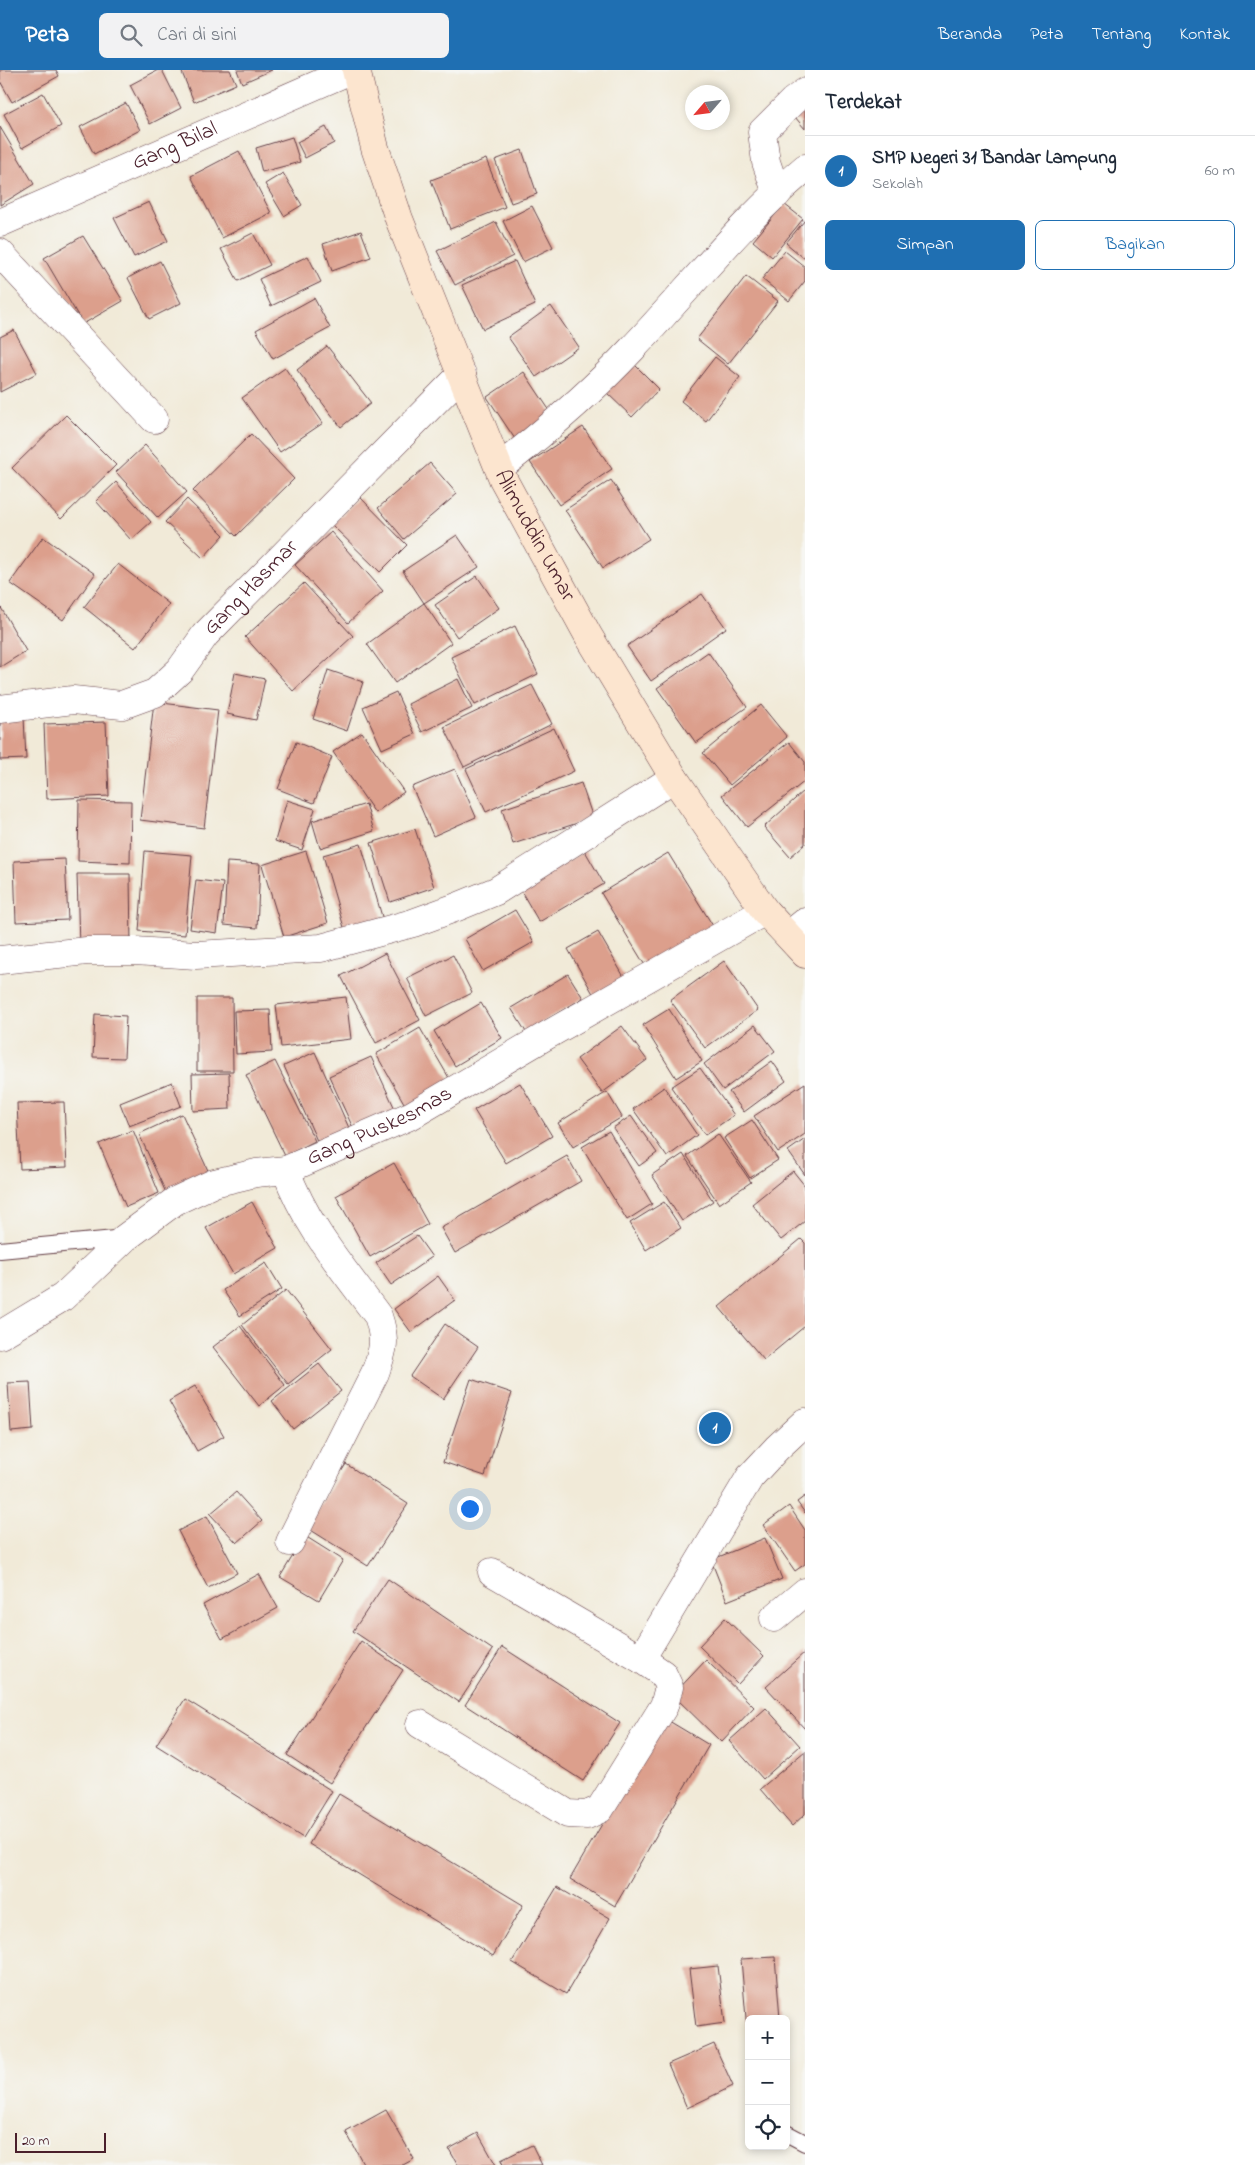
<!DOCTYPE html>
<html lang="id">
<meta charset="utf-8">
<style>
body{margin:0;font-family:"Indie Flower",sans-serif;background:#f2f2f3;color:#1f2937}
.controls{position:absolute;right:15px;bottom:15px;display:grid;overflow:hidden;border-radius:8px;box-shadow:0 2px 8px #0003}
.controls button{width:45px;height:45px;display:grid;place-items:center;padding:0;border:0;border-bottom:1px solid #e0e1e3;background:#fff;color:#1f2937;font:25px sans-serif}
.compass{position:absolute;left:685px;top:15px;width:45px;height:45px;border-radius:50%;background:#fff;box-shadow:0 2px 8px #0003;rotate:242deg}
.scale{position:absolute;left:15px;bottom:12px;width:91px;box-sizing:border-box;padding-left:5px;border:2px solid #4a1f2b;border-top:0;font-size:14px;line-height:18px;white-space:nowrap;color:#4a1f2b;-webkit-text-stroke:4px #f6f6f2;paint-order:stroke}
.you{position:absolute;left:469px;top:1438px;width:18px;height:18px;margin:-12px;border:4px solid #fff;border-radius:50%;background:#1a73e8;box-shadow:0 0 0 8px #1a73e833}
.badge{display:grid;place-items:center;width:32px;height:32px;border-radius:50%;background:#1f6fb2;color:#fff;font-size:16px;font-weight:700}
.pin{position:absolute;translate:-50% -50%;border:2px solid #fff;box-shadow:0 1px 5px #0006}
.list{margin:0;padding:0;list-style:none}
h2{display:flex;justify-content:space-between;align-items:center;height:65px;margin:0;padding:0 20px;font-size:21px}
h2 small{font-size:16px;font-weight:400;color:#747a83}
.list li{display:grid;grid-template-columns:32px 1fr auto;gap:15px;align-items:center;box-sizing:border-box;height:70px;padding:0 20px;border-top:1px solid #e0e1e3}
.list b{display:block;font-size:19px;white-space:nowrap}
.list p{margin:0;font-size:16px;white-space:nowrap;color:#747a83}
.list em{font-size:16px;font-style:normal;color:#747a83}
.actions{display:flex;gap:10px;padding:15px 20px}
.actions a{flex:1;padding:11px 0;border:1px solid #1f6fb2;border-radius:8px;text-align:center;font-size:18px;color:#1f6fb2}
.actions .main{background:#1f6fb2;color:#fff}
.icon{flex:none;width:28px;height:28px;fill:none;stroke:currentColor;stroke-width:2;stroke-linecap:round;stroke-linejoin:round}
.map{position:relative;flex:none;width:805px;height:2095px;overflow:hidden}
header{display:flex;align-items:center;gap:30px;box-sizing:border-box;height:70px;padding:0 25px;background:#1f6fb2;color:#fff}
header strong{font-size:24px}
nav{display:flex;gap:28px;margin-inline-start:auto;font-size:18px}
.search{width:350px;height:45px;background:#f2f2f3;display:flex;align-items:center;gap:12px;box-sizing:border-box;padding:0 18px;border-radius:8px;color:#747a83;font-size:19px}
main{display:flex}
aside{flex:1;background:#fff}
.map>svg:first-child{display:block}
.building{fill:#dc9f8c}
.lines{fill:none;stroke-linecap:round;stroke-linejoin:round}
.lane-casing{stroke:#633d45;stroke-width:18}
.street-casing{stroke:#633d45;stroke-width:29}
.secondary-casing{stroke:#633d45;stroke-width:29}
.lane{stroke:#fff;stroke-width:16}
.street{stroke:#fff;stroke-width:28}
.secondary{stroke:#fce5cf;stroke-width:28}
.labels{text-anchor:middle;dominant-baseline:central;stroke-width:4.5;stroke-linejoin:round;paint-order:stroke}
.street-label{font-size:22px;fill:#4a1f2b;stroke:#f6f6f2}
</style>
<header>
<strong>Peta</strong>
<div class="search"><svg class="icon" aria-label="search" viewBox="0 0 24 24"><circle cx="10" cy="10" r="6"/><path d="M15 15l6 6"/></svg>Cari di sini</div>
<nav><a>Beranda</a><a>Peta</a><a>Tentang</a><a>Kontak</a></nav>
</header>
<main>
<div class="map">
<svg width="805" height="2095" viewBox="0 0 805 2095">
<rect width="100%" height="100%" fill="#f6f6f2"/>
<filter id="ink" filterUnits="userSpaceOnUse"><feTurbulence type="fractalNoise" baseFrequency=".02" numOctaves="2"/><feDisplacementMap in="SourceGraphic" scale="10" xChannelSelector="R" yChannelSelector="G"/><feConvolveMatrix kernelMatrix="1 2 1 2 8 2 1 2 1" color-interpolation-filters="sRGB"/></filter>
<filter id="wash" filterUnits="userSpaceOnUse"><feTurbulence type="fractalNoise" baseFrequency=".0096" numOctaves="4" result="noise"/><feDisplacementMap in="SourceGraphic" scale="20" xChannelSelector="R" yChannelSelector="G"/><feGaussianBlur stdDeviation="1.12" result="paint"/><feColorMatrix in="noise" values="0 0 0 0 0 0 0 0 0 0 0 0 0 0 0 0 0 1.4 0 .05"/><feComposite in="paint" operator="in"/></filter>
<g filter="url(#wash)">
<rect width="100%" height="100%" fill="#f1ead8"/>
<g id="blocks">
<path class="building" d="M0 0H56L59 6 12 32 0 11Z
M158 0H162L181 38 150 54 130 15Z
M181 0H230L236 14 194 32Z
M237 0H272L242 13Z
M43 23 61 56 22 78 4 44Z
M126 33 140 60 94 84 80 57Z
M805 39V59L795 47Z
M0 57 34 114 0 135Z
M326 57 334 73 305 88 297 72Z
M292 67 300 92 262 102 256 78Z
M522 80 537 124 511 133 495 90Z
M239 81 271 143 222 168 191 106Z
M486 89 505 137 450 159 431 110Z
M283 103 302 135 284 146 265 114Z
M149 132 168 171 134 187 114 148Z
M784 134 803 149 772 187 753 171Z
M532 136 553 177 523 192 503 151Z
M805 150V189L786 173Z
M496 152 513 186 455 215 437 181Z
M361 161 371 187 332 201 323 174Z
M253 163 270 195 238 211 221 179Z
M83 166 123 231 83 254 44 188Z
M785 181 805 197V211L789 231 762 209Z
M308 186 321 212 271 236 259 209Z
M160 191 181 233 149 249 128 208Z
M515 191 535 235 483 259 462 215Z
M746 206 778 231 728 294 697 269Z
M314 228 330 258 273 289 256 260Z
M551 236 579 277 536 307 508 267Z
M14 260 37 303 0 322V267Z
M327 276 371 333 341 357 297 300Z
M715 287 740 307 706 351 681 331Z
M634 294 659 319 632 347 606 322Z
M285 298 323 353 280 382 242 328Z
M524 302 552 344 515 369 487 327Z
M66 345 116 395 61 449 12 398Z
M583 357 612 399 559 435 530 392Z
M251 364 294 409 236 466 193 421Z
M145 375 187 422 158 448 116 402Z
M430 393 457 424 404 469 378 438Z
M611 410 649 469 603 498 565 440Z
M116 412 151 452 131 470 96 431Z
M360 427 407 475 380 502 332 455Z
M187 429 224 465 203 488 165 452Z
M331 462 383 521 348 553 295 495Z
M457 465 479 497 424 533 403 501Z
M43 467 95 504 63 550 10 513Z
M118 494 169 534 135 578 84 537Z
M477 506 499 538 457 567 435 535Z
M304 513 353 566 293 621 245 567Z
M702 524 726 558 651 611 627 576Z
M424 533 451 573 395 613 367 574Z
M0 536 26 581 0 597Z
M515 556 538 604 475 635 451 587Z
M708 582 747 637 696 673 657 618Z
M328 600 363 612 347 661 313 649Z
M235 603 265 609 256 650 227 644Z
M458 609 472 638 422 662 408 634Z
M532 615 552 654 464 697 444 657Z
M396 622 415 664 382 679 363 637Z
M154 632 218 640 204 758 140 750Z
M761 635 787 667 730 715 703 683Z
M24 647 26 689 0 690V648Z
M106 652 109 726 47 729 44 654Z
M554 658 574 701 486 742 466 699Z
M362 662 404 722 375 743 333 682Z
M296 672 332 687 314 733 278 719Z
M789 672 805 692V711L747 757 722 725Z
M455 699 476 747 433 766 412 717Z
M581 713 593 748 513 774 502 739Z
M805 720V774L790 787 764 757Z
M79 730 131 731 130 793 78 791Z
M287 730 315 739 302 780 275 771Z
M366 734 374 761 320 778 312 751Z
M415 759 434 817 390 832 371 773Z
M361 774 383 850 345 861 323 785Z
M145 781 192 785 185 865 139 861Z
M306 781 328 853 284 867 262 795Z
M585 781 604 814 539 852 520 819Z
M668 783 713 856 646 897 601 823Z
M65 789 68 850 16 852 14 791Z
M227 792 260 794 257 858 224 855Z
M77 804H130L131 877 79 878Z
M196 810 223 813 217 863 190 859Z
M515 840 534 872 483 901 465 869Z
M598 862 627 912 596 929 568 879Z
M385 883 420 950 376 973 341 906Z
M453 885 472 923 426 946 407 908Z
M724 891 758 940 705 978 670 930Z
M568 904 583 928 526 962 511 938Z
M346 927 351 969 281 977 276 935Z
M197 928H232L233 1001H197Z
M481 933 502 968 455 996 434 961Z
M669 939 702 991 676 1008 643 955Z
M270 940 272 982 236 984 234 941Z
M95 944 126 946 124 988 93 987Z
M755 955 775 981 723 1020 704 994Z
M622 956 647 990 602 1023 577 989Z
M420 958 452 1013 408 1040 376 984Z
M315 982 349 1058 318 1073 284 996Z
M371 987 396 1041 354 1060 329 1006Z
M275 991 315 1071 285 1086 246 1005Z
M772 991 786 1011 744 1042 729 1022Z
M700 998 734 1045 705 1065 671 1017Z
M229 1003 230 1039 193 1041 192 1004Z
M172 1012 181 1036 129 1056 120 1033Z
M520 1013 552 1066 506 1093 474 1040Z
M805 1013V1064L778 1082 754 1046Z
M664 1017 697 1065 667 1087 633 1039Z
M607 1022 622 1047 573 1077 558 1053Z
M64 1032 67 1097 20 1099 17 1033Z
M182 1044 211 1107 168 1127 139 1064Z
M631 1046 657 1083 639 1096 613 1058Z
M752 1050 778 1090 750 1108 724 1068Z
M133 1060 159 1123 126 1137 99 1074Z
M609 1061 652 1134 627 1150 582 1077Z
M718 1064 751 1112 719 1134 687 1086Z
M805 1069V1105L788 1081Z
M683 1084 713 1131 682 1151 652 1105Z
M567 1086 581 1111 455 1183 441 1158Z
M394 1093 428 1154 370 1187 336 1126Z
M793 1101 805 1116V1151L781 1170 752 1134Z
M252 1132 278 1178 233 1204 206 1158Z
M664 1132 681 1158 646 1180 630 1153Z
M417 1166 432 1187 391 1215 376 1193Z
M801 1169 805 1173V1256L764 1290 719 1237Z
M266 1193 282 1219 240 1246 223 1220Z
M438 1206 455 1230 411 1262 394 1239Z
M286 1220 332 1279 288 1314 242 1255Z
M445 1254 478 1277 443 1329 410 1306Z
M240 1256 285 1315 259 1336 213 1277Z
M319 1294 341 1321 293 1359 272 1331Z
M471 1309 512 1323 485 1406 443 1392Z
M30 1312 33 1360 11 1362 8 1313Z
M195 1316 224 1366 197 1381 169 1331Z
M346 1394 408 1434 368 1496 306 1457Z
M236 1422 262 1451 237 1473 210 1444Z
M805 1426V1443L797 1432Z
M789 1436 805 1460V1494L795 1501 763 1455Z
M207 1446 237 1503 208 1518 178 1461Z
M305 1466 343 1490 319 1530 280 1507Z
M765 1468 782 1509 727 1531 711 1490Z
M259 1504 278 1538 222 1569 203 1535Z
M388 1509 493 1580 459 1632 353 1561Z
M725 1548 764 1586 738 1614 699 1576Z
M361 1571 403 1600 330 1713 287 1685Z
M502 1577 620 1653 583 1711 465 1635Z
M805 1582V1659L766 1617Z
M706 1590 754 1637 721 1672 673 1625Z
M185 1629 332 1721 303 1768 156 1675Z
M766 1638 800 1676 763 1709 729 1671Z
M664 1648 709 1675 615 1836 570 1809Z
M805 1681V1744L792 1756 760 1719Z
M339 1724 523 1835 493 1886 309 1774Z
M557 1817 610 1848 566 1924 512 1892Z
M775 1887 780 1949H749L747 1960 741 1889Z
M718 1896 725 1953 696 1957 689 1899Z
M714 1974 733 2016 687 2038 668 1994Z
M386 2040 414 2089 403 2095H364L346 2062Z
M478 2063 496 2095H458L449 2079Z
M532 2075 542 2095H503L501 2090Z"/>
</g>
</g>
<g filter="url(#ink)">
<use href="#blocks" fill-opacity="0" stroke="#633d45" stroke-width="1"/>
<g class="lines">
<g class="lane-casing">
<path id="lane" d="M0 1180 125 1168
M786 2063 805 2073"/>
</g>
<g class="street-casing">
<g id="street">
<path d="M777 124 766 92 762 62 793 31 805 22"/>
<path id="s1" d="M0 153 351 0"/>
<path d="M0 183 154 349"/>
<path d="M499 398C546 361 591 323 632 279 689 219 741 152 805 98"/>
<path id="s2" d="M0 639 73 630 122 635 155 623 180 600 205 565 462 304"/>
<path d="M789 865 805 852"/>
<path d="M0 890 87 881H135L196 885 321 878 413 853 457 837 496 821 674 708"/>
<path d="M286 1100C305 1155 344 1200 378 1246 386 1270 384 1279 375 1303L290 1472"/>
<path id="s3" d="M0 1265 63 1227 125 1168 175 1131 214 1113 256 1103 286 1100 412 1045 544 967 765 841"/>
<path d="M774 1548 805 1522"/>
<path d="M641 1589 750 1407 777 1378 805 1352"/>
<path d="M420 1654 568 1744 587 1745 600 1739 664 1636 669 1617 663 1604 641 1589 492 1502"/>
</g>
</g>
<g class="secondary-casing">
<g id="secondary">
<path id="s4" d="M356 0 375 78 399 149 503 409 588 565 674 708 765 841 805 884"/>
</g>
</g>
<use href="#lane" class="lane"/>
<use href="#street" class="street"/>
<use href="#secondary" class="secondary"/>
</g>
</g>
<g class="labels">
<g class="street-label">
<text stroke="none"><textPath href="#s1" startOffset="191">Gang Bilal</textPath></text>
<text stroke="none"><textPath href="#s4" startOffset="500">Alimuddin Umar</textPath></text>
<text stroke="none"><textPath href="#s2" startOffset="301">Gang Hasmar</textPath></text>
<text stroke="none"><textPath href="#s3" startOffset="441">Gang Puskesmas</textPath></text>
</g>
</g>
</svg>
<div class="controls">
<button>+</button>
<button>−</button>
<button><svg class="icon" aria-label="locate" viewBox="0 0 24 24"><circle cx="12" cy="12" r="6"/><path d="M12 2v4M12 18v4M2 12h4M18 12h4"/></svg></button>
</div>
<svg class="compass" viewBox="-18 -18 36 36"><path d="M0-13l5 13h-10z" fill="#e53935"/><path d="M0 13l5-13h-10z" fill="#747a83"/></svg>
<div class="scale">20 m</div>
<div class="you"></div>
<div class="pin badge" style="left:715px;top:1358px">1</div>
</div>
<aside>
<h2>Terdekat<small></small></h2>
<ul class="list">
<li><span class="badge">1</span><div><b>SMP Negeri 31 Bandar Lampung</b><p>Sekolah</p></div><em>60 m</em></li>
</ul>
<div class="actions"><a class="main">Simpan</a><a>Bagikan</a></div>
</aside>
</main>
